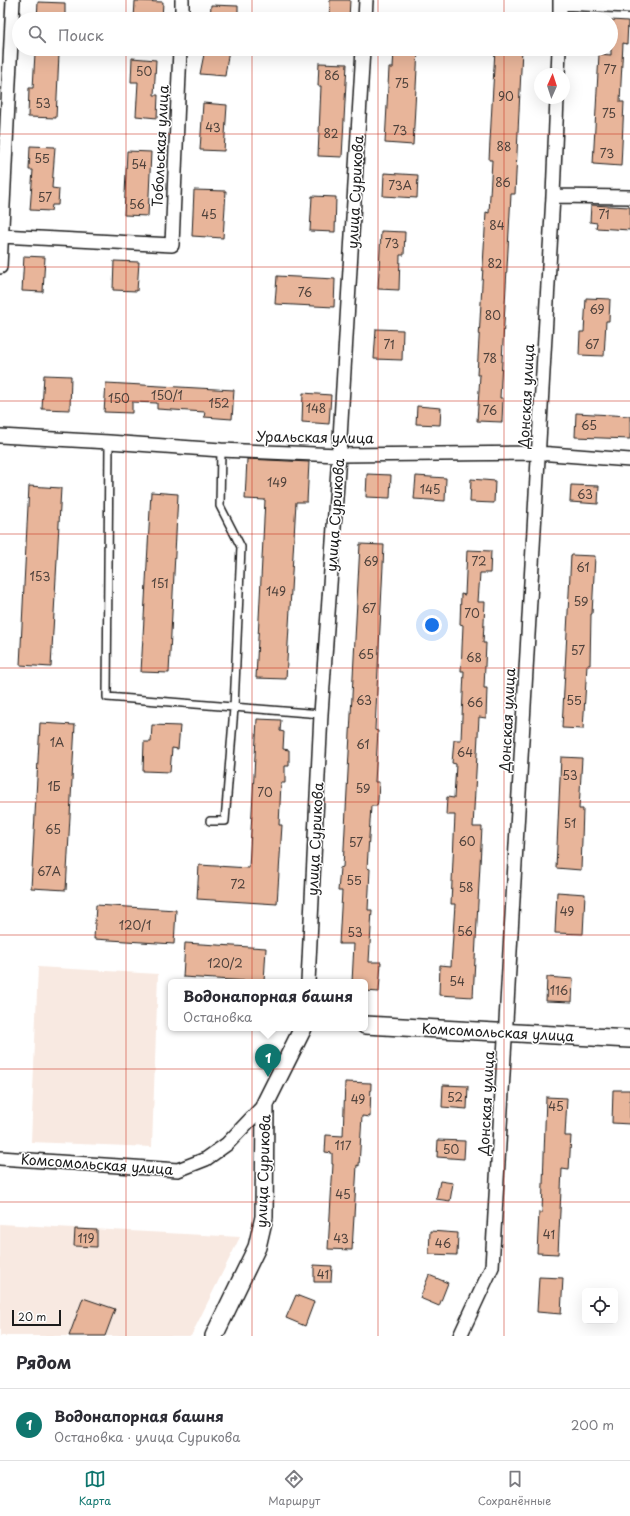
<!DOCTYPE html>
<html lang="ru">
<meta charset="utf-8">
<style>
body{margin:0;font-family:"Playpen Sans",sans-serif;background:#f2f2f3;color:#2b2b33}
.controls{position:absolute;right:12px;bottom:12px;display:grid;overflow:hidden;border-radius:6px;box-shadow:0 4px 16px #0002}
.controls button{width:36px;height:36px;display:grid;place-items:center;padding:0;border:0;border-bottom:1px solid #e1e1e2;background:#fff;color:#2b2b33;font:20px sans-serif}
.compass{position:absolute;left:534px;top:68px;width:36px;height:36px;border-radius:50%;background:#fff;box-shadow:0 4px 16px #0002;rotate:3deg}
.scale{position:absolute;left:12px;bottom:10px;width:49px;box-sizing:border-box;padding-left:4px;border:2px solid #1c1c1c;border-top:0;font-size:11px;line-height:14px;white-space:nowrap;color:#1c1c1c;-webkit-text-stroke:3px #fff;paint-order:stroke}
.you{position:absolute;left:432px;top:625px;width:14px;height:14px;margin:-10px;border:3px solid #fff;border-radius:50%;background:#1a73e8;box-shadow:0 0 0 6px #1a73e833}
.badge{display:grid;place-items:center;width:26px;height:26px;border-radius:50%;background:#0f766e;color:#fff;font-size:13px;font-weight:700}
.pin{position:absolute;translate:-50% -33px;filter:drop-shadow(0 1px 2px #0008)}
.pin::after{content:'';position:absolute;top:21px;width:14px;height:12px;background:inherit;clip-path:polygon(0 0,100% 0,50% 100%)}
.popup{position:absolute;left:168px;top:979px;width:200px;height:52px;box-sizing:border-box;display:grid;place-content:center;border-radius:6px;background:#fff;filter:drop-shadow(0 1px 3px #0005);font-size:13px;white-space:nowrap;color:#7c7c81}
.popup b{font-size:15px;color:#2b2b33}
.popup::after{content:'';position:absolute;left:50%;top:100%;margin-left:-8px;border:8px solid transparent;border-top-color:#fff}
.list{margin:0;padding:0;list-style:none}
h2{display:flex;justify-content:space-between;align-items:center;height:52px;margin:0;padding:0 16px;font-size:17px}
h2 small{font-size:13px;font-weight:400;color:#7c7c81}
.list li{display:grid;grid-template-columns:26px 1fr auto;gap:12px;align-items:center;box-sizing:border-box;height:72px;padding:0 16px;border-top:1px solid #e1e1e2}
.list b{display:block;font-size:15px;white-space:nowrap}
.list p{margin:0;font-size:13px;white-space:nowrap;color:#7c7c81}
.list em{font-size:13px;font-style:normal;color:#7c7c81}
.icon{flex:none;width:22px;height:22px;fill:none;stroke:currentColor;stroke-width:2;stroke-linecap:round;stroke-linejoin:round}
.map{position:relative;flex:none;width:630px;height:1336px;overflow:hidden}
.search{position:absolute;background:#fff;box-shadow:0 4px 16px #0002;left:12px;right:12px;top:12px;height:44px;display:flex;align-items:center;gap:10px;box-sizing:border-box;padding:0 14px;border-radius:22px;color:#7c7c81;font-size:15px}
.sheet{height:124px;background:#fff}
nav{display:flex;justify-content:space-around;align-items:center;box-sizing:border-box;height:56px;border-top:1px solid #e1e1e2;background:#fff;font-size:11px;color:#7c7c81}
nav a{display:grid;justify-items:center;gap:2px}
nav .on{color:#0f766e}
.map>svg:first-child{display:block}
.built{fill:#f8e9e1}
.building{fill:#e8b59a;stroke:#1c1c1c}
.lines{fill:none;stroke-linecap:round;stroke-linejoin:round}
.service-casing{stroke:#1c1c1c;stroke-width:10}
.minor-casing{stroke:#1c1c1c;stroke-width:16}
.tertiary-casing{stroke:#1c1c1c;stroke-width:20}
.service{stroke:#fff;stroke-width:7}
.minor{stroke:#fff;stroke-width:13}
.tertiary{stroke:#fff;stroke-width:17}
.grid{fill:none;stroke:#c8321e;stroke-width:1;stroke-opacity:0.55}
.labels{text-anchor:middle;dominant-baseline:central;stroke-width:3;stroke-linejoin:round;paint-order:stroke}
.number-label{font-size:12px;fill:#4f423c}
.street-label{font-size:14px;fill:#1c1c1c;stroke:#fff}
</style>
<div class="map">
<svg width="630" height="1336" viewBox="0 0 630 1336">
<rect width="100%" height="100%" fill="#fff"/>
<filter id="ink" filterUnits="userSpaceOnUse"><feTurbulence type="fractalNoise" baseFrequency=".025" numOctaves="2"/><feDisplacementMap in="SourceGraphic" scale="8" xChannelSelector="R" yChannelSelector="G"/><feConvolveMatrix kernelMatrix="1 2 1 2 8 2 1 2 1" color-interpolation-filters="sRGB"/></filter>
<g filter="url(#ink)">
<path class="built" d="M38 967 158 974 152 1147 31 1142Z
M0 1224 240 1237 191 1336H0Z"/>
<path class="building" d="M330 0H350L349 19H329Z
M135 1 163 2 162 19H134Z
M38 2 65 3V19H37Z
M211 5 238 6V19H210Z
M611 20 628 21 627 44 623 43 620 102H624L621 166 593 164 599 54 611 55Z
M205 49H229L225 76 200 74Z
M394 49H418L413 145 385 143 389 68H393Z
M495 49H522L515 194H511L500 398H503L502 422 477 421 480 375H477L486 212 489 213 492 160H489Z
M35 53 59 54 56 118 28 117 29 88H33Z
M132 58 156 60 154 95H158L157 118 136 116 138 82H131Z
M319 63 347 64 342 157 318 156 321 86H318Z
M203 103 227 105 224 151 200 150Z
M30 146 55 147 52 188 59 189 58 205H52L51 211 30 210 33 170H29Z
M127 151 151 152 148 216 124 215Z
M384 173 418 175 417 198 383 196Z
M194 190 226 191 223 238 192 236Z
M312 196 336 197 335 232 310 231Z
M591 205 630 207V230L596 228 597 223 590 222Z
M381 231 405 232 404 255H400L399 290 378 289Z
M24 256 45 257 43 292 22 291Z
M114 261 139 262 137 291 113 290Z
M277 276 335 279 334 307 275 304Z
M586 298 610 299 609 321H606L604 356 579 355 580 332H584Z
M376 329 403 330 402 360 374 359Z
M44 375 71 376 70 410 42 409Z
M106 383 234 390 232 419 204 417 205 412 157 409V403L132 402V413L104 412Z
M303 393 331 395 329 424 302 422Z
M417 406 441 408 440 425 416 424Z
M576 413 630 416V439L575 437Z
M247 459 309 462 307 502H296L286 679 256 678 265 500 245 499Z
M367 474 391 475 390 498 366 497Z
M416 476 446 478 445 501 414 499Z
M471 479 495 481 494 503 470 502Z
M571 485 599 486 598 504 570 502Z
M29 486 61 488 51 667 20 665Z
M151 492 178 494 169 673 141 672Z
M360 544 384 545 375 730 378 731 375 782H379L378 800 377 806H371L367 868 370 869 368 910H372L369 962H381L379 992 365 991V982H352L354 944H339L342 891H338L340 868 343 867Z
M467 550 491 551 490 573H480L478 602H485L483 643H486L484 688H487L486 718 479 717 473 827H482L473 997 439 995 440 965 451 966 455 904H451L455 815H446L447 797 454 798 456 764 452 763 454 740H461L464 671H461L463 625 460 624 461 594 465 595Z
M571 555 595 556 592 614H591L590 665H587L583 729 562 728Z
M257 719 281 720 280 731 284 732 283 749 289 750V766H285V783H281L279 825H282L277 904 197 899 199 865 249 868Z
M40 723 75 725 66 890 31 888Z
M152 725 180 726 178 749 172 748 170 772 143 771 144 742H151Z
M561 757 582 758 579 809H583L581 870 556 868Z
M557 892 585 894 583 934 555 933Z
M96 905 176 910 174 944 94 939Z
M185 943 266 948 264 982 183 977Z
M547 977 573 979 572 1002 546 1001Z
M345 1082 371 1083 370 1117 362 1116 359 1166 357 1165 352 1250 328 1249 333 1164H332V1153L325 1152 326 1135 343 1136Z
M443 1085 468 1086 467 1109 442 1107Z
M613 1090H630V1124L612 1123Z
M546 1097 567 1098 565 1136H571L569 1170 562 1169 558 1254 537 1253 539 1212 542 1213Z
M438 1140 465 1141 464 1159 437 1157Z
M440 1181 453 1183 450 1201 436 1199Z
M75 1229 97 1230V1247L74 1246Z
M430 1231 458 1233 457 1255 429 1254Z
M314 1265 332 1266 331 1282H314Z
M429 1275 448 1283 439 1306 420 1298Z
M539 1277 563 1278 561 1314 537 1312Z
M296 1295 314 1302 305 1326 286 1318Z
M83 1298 115 1309 105 1336H69Z"/>
<g class="lines">
<g class="service-casing">
<path id="service" d="M109 442 107 697 321 714
M210 821H225L234 708 241 547 220 506 221 450"/>
</g>
<g class="minor-casing">
<path id="minor" d="M560 3 630 6
M182 19V0
M365 19 366 0
M560 19V0
M558 74 559 49
M553 196 630 197
M1 236 172 245 180 49
M0 267 13 0
M0 436 109 442 221 450 339 455 538 453 630 460
M308 982 321 714 339 455 363 49
M0 1158 178 1170 206 1159 227 1144 265 1104
M460 1336 492 1267 553 196 557 98"/>
</g>
<g class="tertiary-casing">
<path id="tertiary" d="M365 1025 630 1039
M214 1336 257 1247 264 1217 265 1104 303 1028"/>
</g>
<use href="#service" class="service"/>
<use href="#minor" class="minor"/>
<use href="#tertiary" class="tertiary"/>
</g>
</g>
<path class="grid" d="M126 0V19M252 0V19M378 0V19M504 0V19M126 49V1336M252 49V1336M378 49V1336M504 49V1336M0 134H630M0 267H630M0 401H630M0 534H630M0 668H630M0 802H630M0 935H630M0 1069H630M0 1202H630"/>
<g class="labels">
<g class="number-label">
<text x="610" y="69">77</text>
<text x="144" y="71">50</text>
<text x="332" y="75">86</text>
<text x="402" y="83">75</text>
<text x="506" y="96">90</text>
<text x="43" y="103">53</text>
<text x="609" y="113">75</text>
<text x="213" y="127">43</text>
<text x="400" y="130">73</text>
<text x="331" y="133">82</text>
<text x="504" y="146">88</text>
<text x="607" y="153">73</text>
<text x="42" y="158">55</text>
<text x="139" y="164">54</text>
<text x="503" y="182">86</text>
<text x="400" y="185">73А</text>
<text x="45" y="197">57</text>
<text x="137" y="204">56</text>
<text x="209" y="214">45</text>
<text x="604" y="214">71</text>
<text x="497" y="225">84</text>
<text x="392" y="243">73</text>
<text x="495" y="263">82</text>
<text x="305" y="292">76</text>
<text x="597" y="309">69</text>
<text x="493" y="315">80</text>
<text x="389" y="344">71</text>
<text x="592" y="344">67</text>
<text x="490" y="358">78</text>
<text x="167" y="395">150/1</text>
<text x="119" y="398">150</text>
<text x="219" y="403">152</text>
<text x="316" y="408">148</text>
<text x="490" y="410">76</text>
<text x="589" y="425">65</text>
<text x="277" y="482">149</text>
<text x="430" y="489">145</text>
<text x="585" y="494">63</text>
<text x="371" y="561">69</text>
<text x="479" y="561">72</text>
<text x="583" y="567">61</text>
<text x="40" y="576">153</text>
<text x="160" y="583">151</text>
<text x="276" y="591">149</text>
<text x="581" y="601">59</text>
<text x="369" y="608">67</text>
<text x="472" y="613">70</text>
<text x="578" y="650">57</text>
<text x="366" y="654">65</text>
<text x="474" y="657">68</text>
<text x="364" y="700">63</text>
<text x="574" y="700">55</text>
<text x="475" y="702">66</text>
<text x="57" y="742">1А</text>
<text x="363" y="744">61</text>
<text x="465" y="752">64</text>
<text x="570" y="775">53</text>
<text x="54" y="786">1Б</text>
<text x="363" y="788">59</text>
<text x="265" y="792">70</text>
<text x="570" y="823">51</text>
<text x="53" y="829">65</text>
<text x="467" y="841">60</text>
<text x="356" y="842">57</text>
<text x="49" y="871">67А</text>
<text x="354" y="880">55</text>
<text x="238" y="884">72</text>
<text x="466" y="887">58</text>
<text x="567" y="911">49</text>
<text x="135" y="925">120/1</text>
<text x="465" y="931">56</text>
<text x="355" y="932">53</text>
<text x="225" y="963">120/2</text>
<text x="457" y="981">54</text>
<text x="559" y="990">116</text>
<text x="455" y="1097">52</text>
<text x="358" y="1099">49</text>
<text x="556" y="1106">45</text>
<text x="343" y="1145">117</text>
<text x="451" y="1149">50</text>
<text x="343" y="1194">45</text>
<text x="549" y="1234">41</text>
<text x="86" y="1238">119</text>
<text x="341" y="1238">43</text>
<text x="443" y="1243">46</text>
<text x="323" y="1274">41</text>
</g>
<g class="street-label">
<text transform="translate(160 146) rotate(-87)">Тобольская улица</text>
<text transform="translate(355 192) rotate(-87)">улица Сурикова</text>
<text transform="translate(526 396) rotate(-87)">Донская улица</text>
<text transform="translate(315 437) rotate(1)">Уральская улица</text>
<text transform="translate(335 515) rotate(-86)">улица Сурикова</text>
<text transform="translate(507 720) rotate(-87)">Донская улица</text>
<text transform="translate(315 839) rotate(-87)">улица Сурикова</text>
<text transform="translate(498 1032) rotate(3)">Комсомольская улица</text>
<text transform="translate(486 1103) rotate(-87)">Донская улица</text>
<text transform="translate(97 1164) rotate(4)">Комсомольская улица</text>
<text transform="translate(263 1171) rotate(-88)">улица Сурикова</text>
</g>
</g>
</svg>
<div class="controls">
<button><svg class="icon" aria-label="locate" viewBox="0 0 24 24"><circle cx="12" cy="12" r="6"/><path d="M12 2v4M12 18v4M2 12h4M18 12h4"/></svg></button>
</div>
<svg class="compass" viewBox="-18 -18 36 36"><path d="M0-13l5 13h-10z" fill="#e53935"/><path d="M0 13l5-13h-10z" fill="#7c7c81"/></svg>
<div class="scale">20 m</div>
<div class="you"></div>
<div class="pin badge" style="left:268px;top:1077px">1</div>
<div class="popup"><b>Водонапорная башня</b>Остановка</div>
<div class="search"><svg class="icon" aria-label="search" viewBox="0 0 24 24"><circle cx="10" cy="10" r="6"/><path d="M15 15l6 6"/></svg>Поиск</div>
</div>
<section class="sheet">
<h2>Рядом<small></small></h2>
<ul class="list">
<li><span class="badge">1</span><div><b>Водонапорная башня</b><p>Остановка · улица Сурикова</p></div><em>200 m</em></li>
</ul>
</section>
<nav>
<a class="on"><svg class="icon" aria-label="map" viewBox="0 0 24 24"><path d="M3 6l6-2 6 2 6-2v14l-6 2-6-2-6 2zM9 4v14M15 6v14"/></svg>Карта</a>
<a><svg class="icon" aria-label="directions" viewBox="0 0 24 24"><path d="M12 3l9 9-9 9-9-9zM9 14v-3h6M13 9l2 2-2 2"/></svg>Маршрут</a>
<a><svg class="icon" aria-label="saved" viewBox="0 0 24 24"><path d="M7 4h10v16l-5-4-5 4z"/></svg>Сохранённые</a>
</nav>
